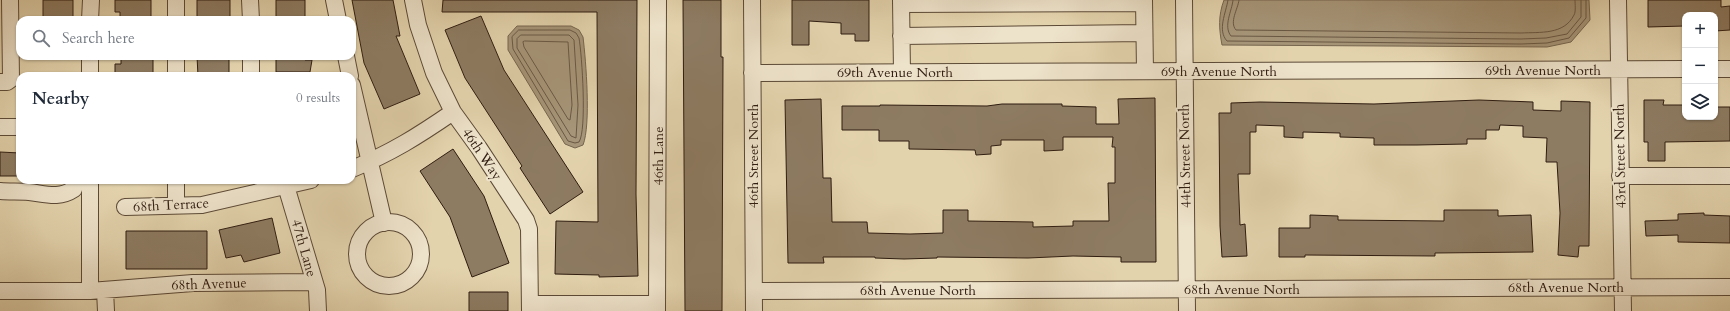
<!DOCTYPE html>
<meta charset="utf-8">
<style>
body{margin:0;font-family:Cardo,serif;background:#f6f6f7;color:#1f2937}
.controls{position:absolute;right:12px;top:12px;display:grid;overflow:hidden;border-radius:8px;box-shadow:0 1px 3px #0004}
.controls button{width:36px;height:36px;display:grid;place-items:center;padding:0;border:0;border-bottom:1px solid #e0e1e3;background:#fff;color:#1f2937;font:20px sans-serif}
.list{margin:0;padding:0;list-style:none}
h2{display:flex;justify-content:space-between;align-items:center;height:52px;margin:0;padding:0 16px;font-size:17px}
h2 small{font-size:13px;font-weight:400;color:#747a83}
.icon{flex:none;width:22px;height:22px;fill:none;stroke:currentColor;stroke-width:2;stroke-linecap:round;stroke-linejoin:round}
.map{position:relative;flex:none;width:1730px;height:311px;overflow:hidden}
.search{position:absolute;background:#fff;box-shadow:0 1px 3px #0004;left:16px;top:16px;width:340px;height:44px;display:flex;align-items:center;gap:10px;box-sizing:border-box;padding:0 14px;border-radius:12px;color:#747a83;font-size:15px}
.panel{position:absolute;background:#fff;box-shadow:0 1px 3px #0004;left:16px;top:72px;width:340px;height:112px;border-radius:12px}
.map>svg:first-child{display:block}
.water{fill:#a69578;stroke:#76654e}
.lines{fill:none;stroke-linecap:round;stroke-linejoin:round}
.shore{stroke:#6a5844;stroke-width:1}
.building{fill:#8d7b62;stroke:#2f1c10}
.minor-casing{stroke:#5c4a37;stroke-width:18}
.minor{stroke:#ede2ca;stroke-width:16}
.labels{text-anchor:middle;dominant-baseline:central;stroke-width:4;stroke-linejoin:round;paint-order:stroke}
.street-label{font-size:14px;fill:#2f1c10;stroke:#ede2ca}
</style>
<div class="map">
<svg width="1730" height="311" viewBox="0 0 1730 311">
<rect width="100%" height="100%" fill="#e3d3ad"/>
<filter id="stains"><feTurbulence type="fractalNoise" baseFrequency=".005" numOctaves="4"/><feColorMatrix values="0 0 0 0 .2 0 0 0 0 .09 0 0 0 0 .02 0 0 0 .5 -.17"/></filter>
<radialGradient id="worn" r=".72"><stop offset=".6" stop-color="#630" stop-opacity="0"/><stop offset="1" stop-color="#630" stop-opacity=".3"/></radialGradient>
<path class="water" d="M1224 0H1589L1590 20 1571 42 1547 47 1222 45C1219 29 1218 16 1224 0Z
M517 26H571L579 30 583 37C586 61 591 125 583 145L575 148 565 144 508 50V36Z"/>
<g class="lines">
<path class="shore" d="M1228 0C1226 13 1217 30 1227 41L1521 44 1547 43 1569 38 1586 18V0
M1233 0C1232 11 1223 26 1231 36L1521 39 1546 38 1567 34 1581 17V0
M1239 0C1238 9 1229 22 1236 30L1521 33C1540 32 1564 35 1574 15 1576 12 1575 4 1575 0
M519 30H570L576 33 579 38C582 55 587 130 579 142L575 143 568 141 513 49 512 37Z
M521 35H569L574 40 578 105 576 138 571 136 517 48V39Z
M525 41 568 42 572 105 570 120 568 119 524 47 523 42Z"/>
</g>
<path class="building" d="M43 0H73V20H43Z
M115 0H151V20H120V12H115Z
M197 0H230V20H197Z
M276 0H305V20H276Z
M352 0H393L400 36H396L420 94 384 109 364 63Z
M443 0H637L636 194 638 276 599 277V275L555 274 556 221 598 222 597 12H442Z
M683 0H721V57H723L722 311H685Z
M792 0H869V41H855V34H841V23L809 21V45H792Z
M1648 0H1721V7L1730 6V30L1715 31V15H1685V26L1648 27Z
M481 16 504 70 583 192 550 214 520 168 522 166 465 78 445 30Z
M121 56H153V76H115V64H121Z
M197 56H229V76H198Z
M276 56H305V60H312L310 72H276Z
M1155 98 1156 262H1121V257L1073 256 1028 258 937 257V258L904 259 875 258V257H823L824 263H788L785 100 821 99 823 178H831L832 222H867L868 233 910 234 943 233V210H968V221L1033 222V227L1073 226V221H1109L1108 183H1115V147H1112L1113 137H1063V150L1044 151V140H1001V145L991 146V154L976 155 975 150 909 149V141H879V130H842V106H880V105L987 106 1002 104H1062V106L1096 107V124H1119L1118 99Z
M1479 100 1533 102V110L1561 111V101L1590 102 1589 246H1579L1578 257 1558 255 1560 213 1557 162H1546L1547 138 1523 137V126L1500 125 1499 130H1486V139H1467V144L1417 145H1374V138L1340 137V133L1303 132V138L1284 137V126L1256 125V132H1250V174H1238L1240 225 1245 224 1247 256 1222 257 1220 226 1219 113H1231V103L1260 102 1374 104Z
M1644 100H1664L1663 105H1685V117H1715V107H1730V141L1665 142V161H1648V142H1644Z
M453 149 484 196 509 263 472 277 450 217 420 171Z
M0 152 20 153V176H0Z
M1444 210H1498V216L1531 215 1533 252 1435 253V256L1305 255V257H1279V228H1310V215L1338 216V220L1444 221Z
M1704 213V215L1730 216V243L1678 242V235L1646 236 1645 221 1678 220V214Z
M272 218 280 253 244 262 241 255 226 258 219 230Z
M126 231H207V269H126Z
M469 292H508V311H469Z"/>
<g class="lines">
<g class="minor-casing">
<path id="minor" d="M176 0V20
M250 0 251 20
M334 0 338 20
M413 0 418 25 434 73 453 112 479 148 526 220 529 229 530 311
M752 0 754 311
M901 0 902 72
M1144 0 1145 71
M1184 0 1187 311
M1618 0 1623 311
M901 4 1144 3
M90 20 91 0
M901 36 1144 33
M176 56V76
M251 56V76
M346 56 350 76
M1715 69H1730
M752 73 1685 69
M90 76V56
M0 82H7L11 79 10 0
M352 85 384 223
M0 127H20
M352 169C391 153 418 136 453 112
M1620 176H1730
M176 180V205
M286 186 317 290 318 311
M0 191C9 192 19 191 29 192 46 194 59 199 74 189L76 180
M125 207 202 205 311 180
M357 254a32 32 0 1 1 64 0a32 32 0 1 1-64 0Z
M105 290 106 311
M0 291H90L193 283 314 282
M90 291V180
M754 291 1730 287
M530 304H657
M657 311 658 0"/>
</g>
<use href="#minor" class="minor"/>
</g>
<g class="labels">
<g class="street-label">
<text x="1543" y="70">69th Avenue North</text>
<text x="1219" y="71">69th Avenue North</text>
<text x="895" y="72">69th Avenue North</text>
<text transform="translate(482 154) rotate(56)">46th Way</text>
<text transform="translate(658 156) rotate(-90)">46th Lane</text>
<text transform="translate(753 156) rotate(-90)">46th Street North</text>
<text transform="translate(1185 156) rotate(-91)">44th Street North</text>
<text transform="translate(1620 156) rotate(-91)">43rd Street North</text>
<text transform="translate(171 205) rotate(-3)">68th Terrace</text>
<text transform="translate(304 248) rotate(74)">47th Lane</text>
<text transform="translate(209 284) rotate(-2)">68th Avenue</text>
<text x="1566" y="287">68th Avenue North</text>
<text x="1242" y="289">68th Avenue North</text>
<text x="918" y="290">68th Avenue North</text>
</g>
</g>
<rect width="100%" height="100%" filter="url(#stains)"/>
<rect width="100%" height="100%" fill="url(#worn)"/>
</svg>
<div class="controls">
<button>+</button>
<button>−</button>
<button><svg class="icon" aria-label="layers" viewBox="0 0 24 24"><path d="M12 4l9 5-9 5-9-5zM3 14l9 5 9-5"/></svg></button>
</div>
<div class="search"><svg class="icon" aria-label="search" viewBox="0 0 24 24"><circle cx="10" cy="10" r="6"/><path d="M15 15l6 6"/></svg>Search here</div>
<section class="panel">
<h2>Nearby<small>0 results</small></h2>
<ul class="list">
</ul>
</section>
</div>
